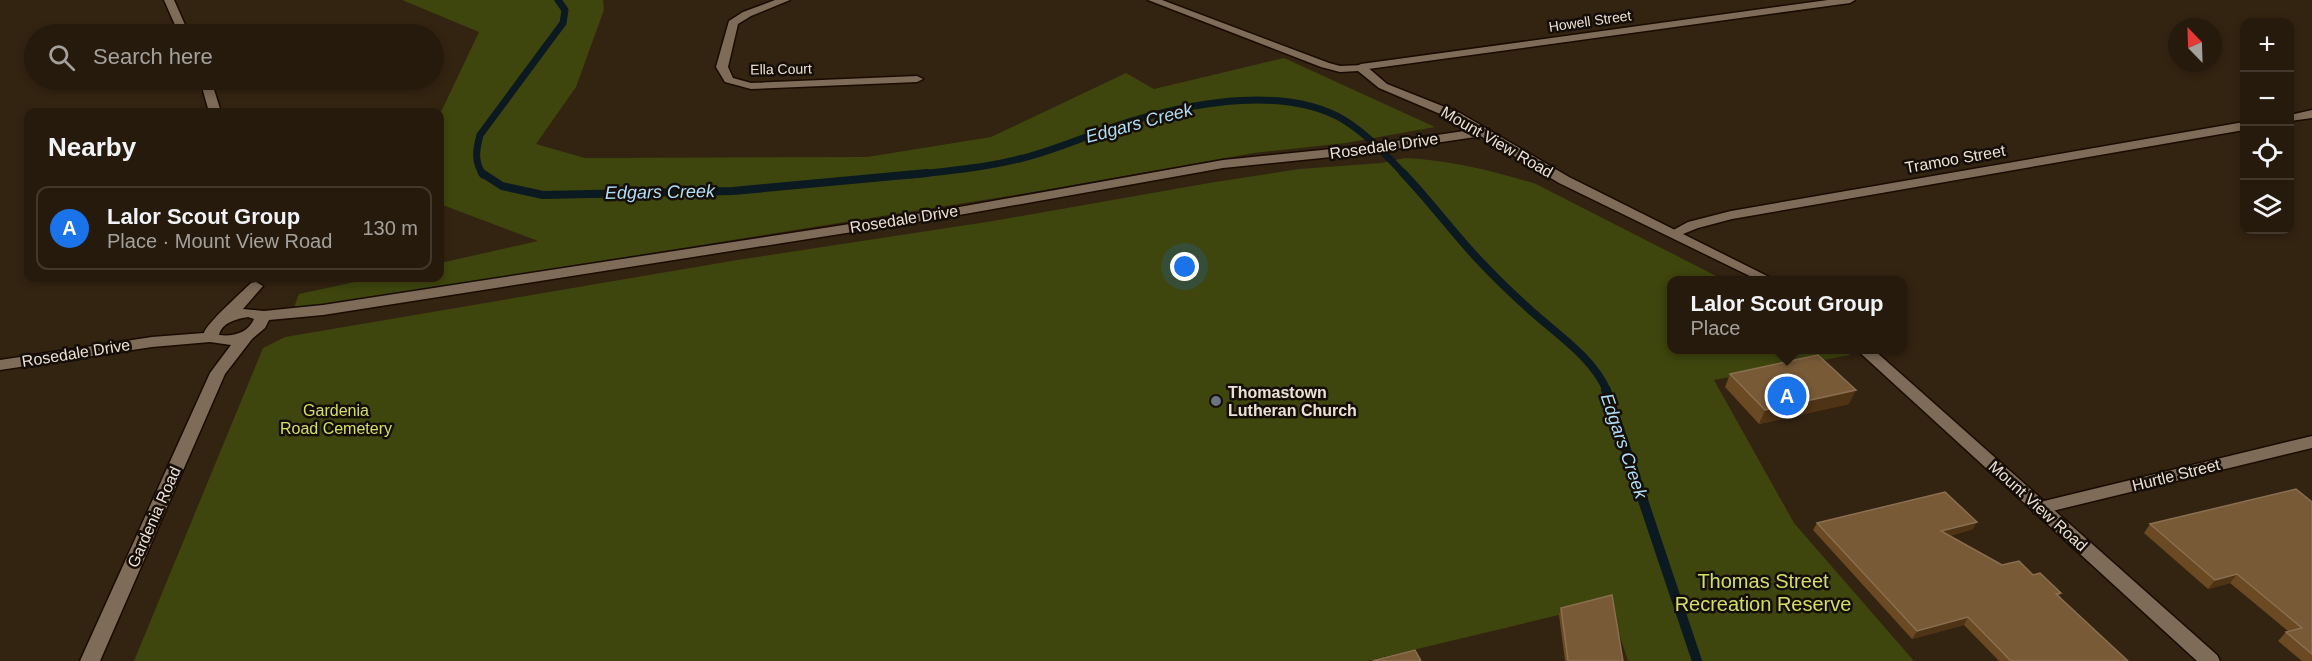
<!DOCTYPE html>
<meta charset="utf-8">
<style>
body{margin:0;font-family:Arial,sans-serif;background:#2e2316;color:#f1f3f6}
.controls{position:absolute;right:18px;top:18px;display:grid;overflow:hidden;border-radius:12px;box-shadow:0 3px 9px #0003}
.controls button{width:54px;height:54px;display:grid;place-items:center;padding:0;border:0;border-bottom:2px solid #42382e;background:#261a0d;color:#f1f3f6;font:30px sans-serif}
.compass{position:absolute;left:2168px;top:18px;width:54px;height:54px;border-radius:50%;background:#261a0d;box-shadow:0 3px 9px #0003;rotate:337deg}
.you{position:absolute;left:1185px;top:267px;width:21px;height:21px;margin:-15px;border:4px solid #fff;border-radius:50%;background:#1a73e8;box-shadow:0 0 0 9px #1a73e833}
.badge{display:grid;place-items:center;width:39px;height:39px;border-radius:50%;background:#1a73e8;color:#fff;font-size:20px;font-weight:700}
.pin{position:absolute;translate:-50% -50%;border:3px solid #fff;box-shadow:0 2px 6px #0006}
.popup{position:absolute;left:1667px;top:276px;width:240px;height:78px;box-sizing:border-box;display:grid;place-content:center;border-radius:12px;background:#261a0d;filter:drop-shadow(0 2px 4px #0005);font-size:20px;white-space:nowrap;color:#a4a19d}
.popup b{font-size:22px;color:#f1f3f6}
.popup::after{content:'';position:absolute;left:50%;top:100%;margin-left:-12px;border:12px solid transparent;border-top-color:#261a0d}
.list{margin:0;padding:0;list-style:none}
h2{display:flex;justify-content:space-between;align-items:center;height:78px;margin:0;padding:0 24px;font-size:26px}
h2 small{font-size:20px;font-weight:400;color:#a4a19d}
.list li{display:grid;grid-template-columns:39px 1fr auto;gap:18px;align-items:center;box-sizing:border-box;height:84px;margin:0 12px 12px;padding:0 12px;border:2px solid #42382e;border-radius:12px}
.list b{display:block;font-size:22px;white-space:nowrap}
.list p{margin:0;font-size:20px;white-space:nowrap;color:#a4a19d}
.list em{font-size:20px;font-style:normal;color:#a4a19d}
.icon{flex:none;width:33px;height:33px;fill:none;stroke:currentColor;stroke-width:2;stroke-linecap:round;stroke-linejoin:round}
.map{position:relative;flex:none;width:2312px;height:661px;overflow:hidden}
.search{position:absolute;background:#261a0d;box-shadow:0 3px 9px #0003;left:24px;top:24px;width:420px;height:66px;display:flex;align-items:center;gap:15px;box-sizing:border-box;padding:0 21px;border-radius:33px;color:#a4a19d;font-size:22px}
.panel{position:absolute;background:#261a0d;box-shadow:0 3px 9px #0003;left:24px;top:108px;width:420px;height:174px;border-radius:12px}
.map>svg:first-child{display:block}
.green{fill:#3e450d}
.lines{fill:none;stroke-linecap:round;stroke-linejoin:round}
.stream-far2{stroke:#0b1920;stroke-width:7}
.stream-far1{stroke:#0b1920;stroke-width:8}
.stream{stroke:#0b1920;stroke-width:10}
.minor-casing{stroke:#1a0b00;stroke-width:3}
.tertiary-casing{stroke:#1a0b00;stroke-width:3}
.minor{fill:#7e6b58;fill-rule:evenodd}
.tertiary{fill:#7e6b58;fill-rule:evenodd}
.wall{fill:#6a4923}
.shaded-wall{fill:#4e3314}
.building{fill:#785a37;stroke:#8a6f50;stroke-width:1.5}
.worship-dot{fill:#6b7280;stroke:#150e07;stroke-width:2}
.labels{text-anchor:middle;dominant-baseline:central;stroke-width:5;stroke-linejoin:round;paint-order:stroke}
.far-street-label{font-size:14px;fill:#ece1d6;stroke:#150e07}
.street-label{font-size:16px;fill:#ece1d6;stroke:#150e07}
.poi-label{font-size:16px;font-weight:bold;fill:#ece1d6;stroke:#150e07;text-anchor:start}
.park-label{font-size:16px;fill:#cfe063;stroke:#150e07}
.water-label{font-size:18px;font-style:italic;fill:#afdef8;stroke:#150e07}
.near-park-label{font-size:20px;fill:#cfe063;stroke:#150e07}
</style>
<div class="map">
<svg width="2312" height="661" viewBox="0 0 2312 661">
<rect width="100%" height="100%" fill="#332311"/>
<path class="green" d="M402 0H603L604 10 576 87 536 144 585 158 867 157 991 137 1126 73 1154 89 1284 58 1435 127 1346 143 1254 153 1034 192 293 310 299 294 373 278H440V263L538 241 440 204V114L479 32Z
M1405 158C1449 160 1494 171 1536 184L1724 280H1672V350H1844L1850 355 1714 380 1794 523 1914 661H1628L1609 603 1367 661H134L263 348 285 337 737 260 993 221 1209 183 1299 169 1381 163Z"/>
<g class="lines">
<path class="stream-far2" d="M483 175C474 161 476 150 480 135L563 23 565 10 558 0
M911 175C947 171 983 168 1019 159 1058 150 1096 131 1135 120 1197 102 1286 86 1344 120 1368 135 1385 154 1405 175"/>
<path class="stream-far1" d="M482 173 502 186 543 195 733 191 927 173
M1403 173C1429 200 1451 230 1476 257 1492 274 1510 292 1528 308 1555 333 1593 357 1607 391"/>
<path class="stream" d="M1606 390 1697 661"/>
<g class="minor-casing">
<path id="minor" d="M164 0H174L189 34H179Z
M775 0H790L751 16 738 24 728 67 733 78 751 83 917 76 923 79 917 82 751 89 725 82 716 67 729 21 743 12Z
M1828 0H1855L1850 3 1361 70 1355 67 1361 64Z
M200 80H211L221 112H209Z
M2312 110V118L2290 121V115Z
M2244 122V130L1732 219 1698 228 1673 238 1666 234 1688 222 1731 211Z
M1485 128 1489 129V135L1361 154 1223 168 948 217 323 315 269 320 265 328 252 339 225 374 100 661H80L210 373 231 345 210 342 152 347 0 370V360L152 337 204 333C206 324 242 292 251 283L256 282 263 286 243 309 264 311 323 305 948 209 1223 160 1361 146ZM248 317 254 319C248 333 233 337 219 335 222 322 237 319 248 317Z
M2312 436V448L2040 514 2034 513 2031 508 2034 503 2040 502Z"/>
</g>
<g class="tertiary-casing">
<path id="tertiary" d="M1148 0H1162L1329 63 1340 66 1365 65 1387 84 1460 113 1569 177 1775 280H1758L1559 183 1452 119 1379 88 1358 71 1340 72 1321 67Z
M1857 350H1874L2217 655 2220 661H2197Z"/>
</g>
<use href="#minor" class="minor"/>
<use href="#tertiary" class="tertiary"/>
</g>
<path class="wall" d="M1730 374 1849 404 1759 424 1725 387Z
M2312 502V661H2302L2278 641 2286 632 2288 631 2230 583 2208 589 2144 533 2150 524Z
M1817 523 1973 529 1949 536 2002 565 2033 575 2061 593 2059 596 2128 661H1999L1964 625 1912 639 1813 530Z
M1561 608 1623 661H1565L1559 615Z"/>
<path class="shaded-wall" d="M1856 390 1849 404 1759 424 1765 410Z
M1977 522 1973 529 1937 539 1941 531Z
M2237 574 2230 583 2208 589 2215 580Z
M1968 617 1964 625 1912 639 1917 631Z"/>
<path class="building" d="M1818 355 1856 390 1765 410 1730 374Z
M2296 489 2312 502V654L2286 632 2302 628 2237 574 2215 580 2150 524Z
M1945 492 1977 522 1941 531 2002 565 2019 561 2033 575 2040 573 2061 593 2056 594 2128 661H2011L1968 617 1917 631 1817 523Z
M1612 595 1623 661H1568L1561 608Z
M1415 650 1421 661H1372Z"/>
<circle class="worship-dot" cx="1216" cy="401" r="6"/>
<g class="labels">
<g class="far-street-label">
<text transform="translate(1590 21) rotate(-8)">Howell Street</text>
<text transform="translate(781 69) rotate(-1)">Ella Court</text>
</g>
<g class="street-label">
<text transform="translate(1497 142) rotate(30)">Mount View Road</text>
<text transform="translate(1384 146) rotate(-8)">Rosedale Drive</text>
<text transform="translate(1955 159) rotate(-10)">Tramoo Street</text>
<text transform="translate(904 219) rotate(-9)">Rosedale Drive</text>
<text transform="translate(76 353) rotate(-9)">Rosedale Drive</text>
<text transform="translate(2176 475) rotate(-14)">Hurtle Street</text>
<text transform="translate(2038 506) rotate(42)">Mount View Road</text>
<text transform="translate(154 517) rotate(-66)">Gardenia Road</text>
</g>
<g class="poi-label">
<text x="1228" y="392">Thomastown<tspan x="1228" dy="18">Lutheran Church</tspan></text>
</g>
<g class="park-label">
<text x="336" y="410">Gardenia<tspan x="336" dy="18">Road Cemetery</tspan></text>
</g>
<g class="water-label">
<text transform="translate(1139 123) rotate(-15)">Edgars Creek</text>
<text transform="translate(660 192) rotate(-1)">Edgars Creek</text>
<text transform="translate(1624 446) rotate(71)">Edgars Creek</text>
</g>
<g class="near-park-label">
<text x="1763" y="581">Thomas Street<tspan x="1763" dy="23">Recreation Reserve</tspan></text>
</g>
</g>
</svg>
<div class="controls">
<button>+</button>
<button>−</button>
<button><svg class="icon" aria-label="locate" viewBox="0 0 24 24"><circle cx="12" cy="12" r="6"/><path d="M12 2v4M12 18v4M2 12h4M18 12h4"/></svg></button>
<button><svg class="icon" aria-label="layers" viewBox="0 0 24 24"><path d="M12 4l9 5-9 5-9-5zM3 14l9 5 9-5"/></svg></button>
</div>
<svg class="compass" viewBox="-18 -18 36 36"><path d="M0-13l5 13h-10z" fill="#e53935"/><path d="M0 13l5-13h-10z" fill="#a4a19d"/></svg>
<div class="you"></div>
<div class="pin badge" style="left:1787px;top:396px">A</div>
<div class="popup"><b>Lalor Scout Group</b>Place</div>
<div class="search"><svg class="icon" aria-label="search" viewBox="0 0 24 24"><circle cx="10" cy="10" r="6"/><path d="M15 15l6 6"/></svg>Search here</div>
<section class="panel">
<h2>Nearby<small></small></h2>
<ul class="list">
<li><span class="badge">A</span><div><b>Lalor Scout Group</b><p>Place · Mount View Road</p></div><em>130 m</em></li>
</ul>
</section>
</div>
